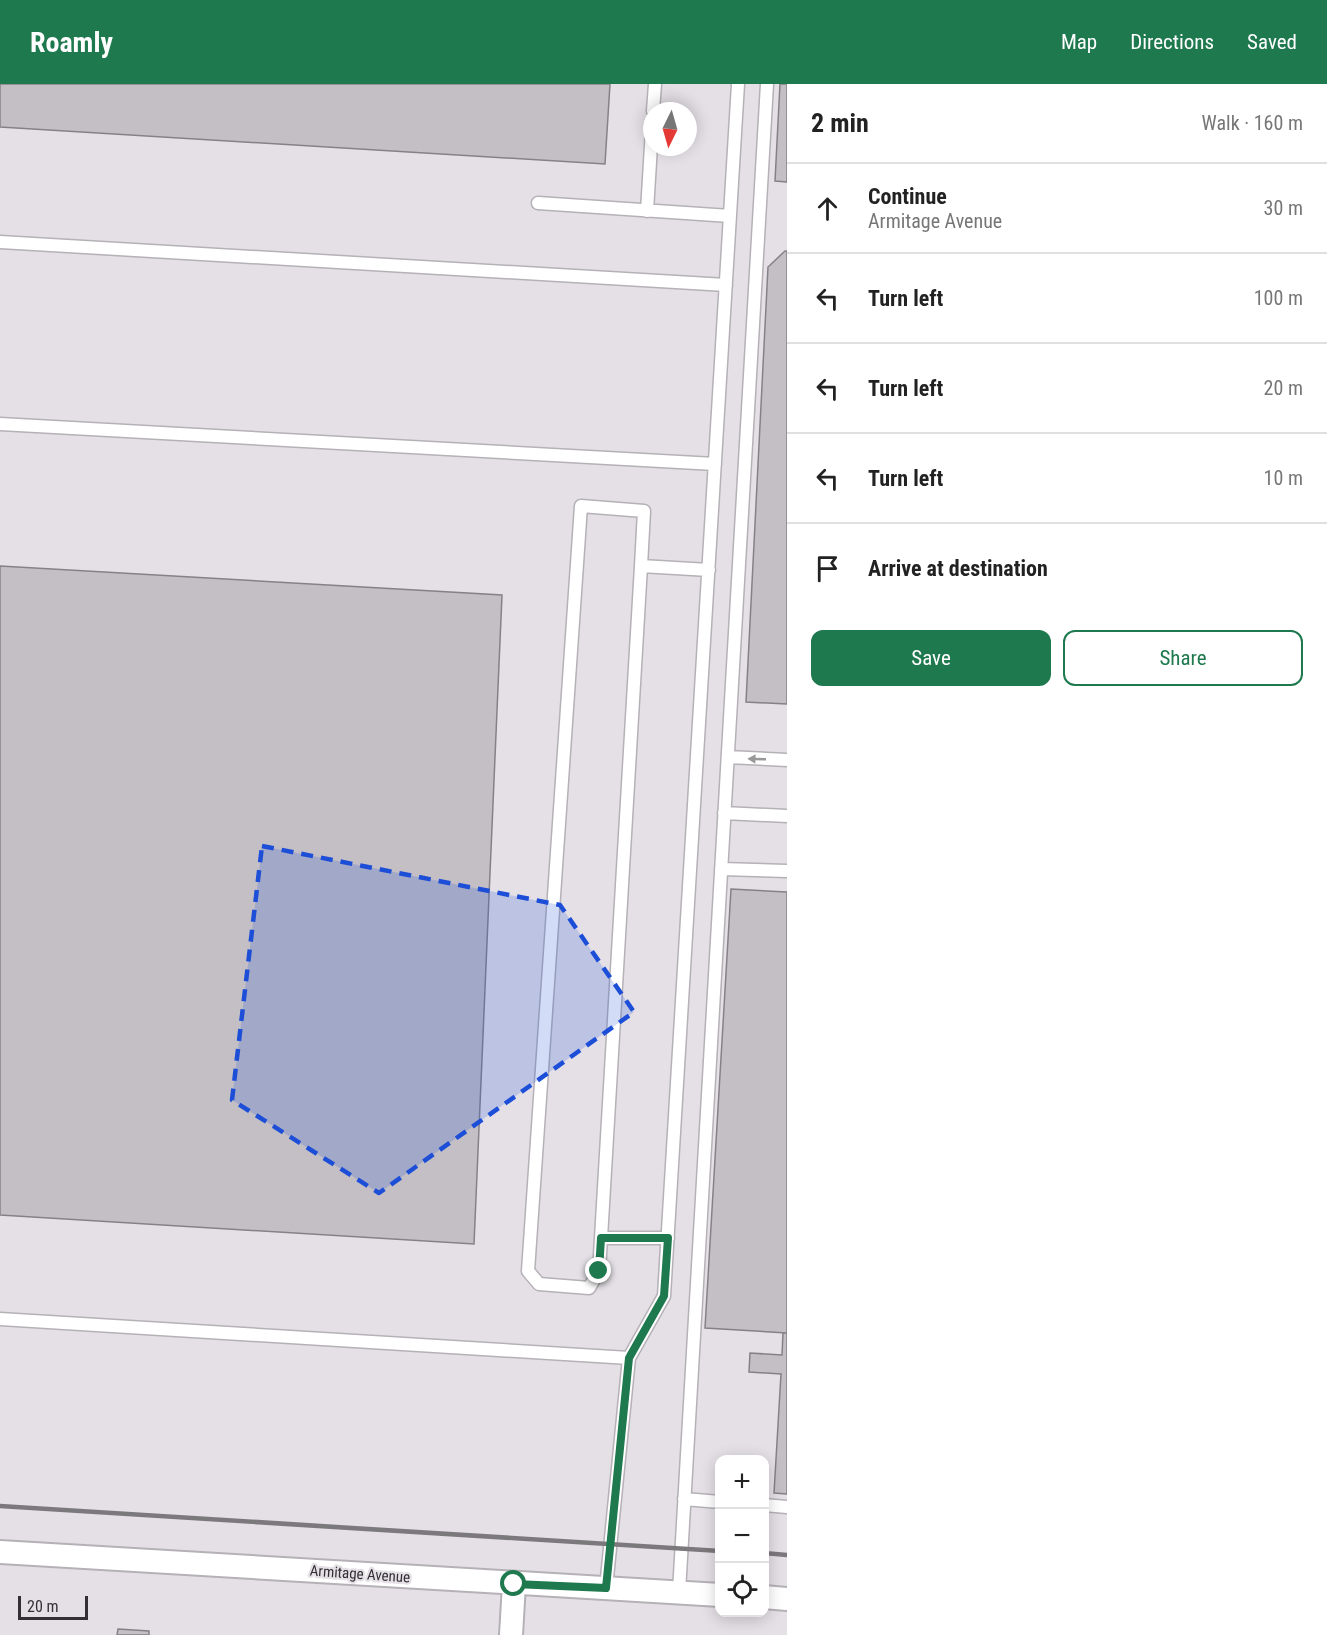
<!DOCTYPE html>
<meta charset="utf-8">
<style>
body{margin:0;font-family:"Roboto Condensed",sans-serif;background:#f6f6f6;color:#222}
.controls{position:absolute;right:18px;bottom:18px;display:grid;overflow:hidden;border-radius:12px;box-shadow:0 3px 15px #0003}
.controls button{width:54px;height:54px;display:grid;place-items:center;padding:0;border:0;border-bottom:2px solid #e0e0e0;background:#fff;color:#222;font:30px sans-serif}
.compass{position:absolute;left:643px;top:18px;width:54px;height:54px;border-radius:50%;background:#fff;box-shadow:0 3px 15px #0003;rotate:185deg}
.scale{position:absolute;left:18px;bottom:15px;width:70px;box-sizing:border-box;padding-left:6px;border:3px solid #323033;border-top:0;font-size:16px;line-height:21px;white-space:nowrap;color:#323033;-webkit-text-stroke:4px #e4e0e6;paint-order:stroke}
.stop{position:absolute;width:18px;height:18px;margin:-14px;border:4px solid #1e794e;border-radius:50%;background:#fff}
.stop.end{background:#1e794e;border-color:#fff;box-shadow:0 2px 6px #0008}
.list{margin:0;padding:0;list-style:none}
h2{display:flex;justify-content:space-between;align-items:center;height:78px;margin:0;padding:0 24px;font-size:26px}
h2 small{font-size:20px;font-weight:400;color:#767676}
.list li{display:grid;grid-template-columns:39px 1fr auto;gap:18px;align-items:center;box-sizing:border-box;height:90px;padding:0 24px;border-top:2px solid #e0e0e0}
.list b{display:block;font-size:22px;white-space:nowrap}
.list p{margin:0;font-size:20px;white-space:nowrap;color:#767676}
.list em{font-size:20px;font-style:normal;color:#767676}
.actions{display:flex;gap:12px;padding:18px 24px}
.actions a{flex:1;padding:14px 0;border:2px solid #1e794e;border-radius:12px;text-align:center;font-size:21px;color:#1e794e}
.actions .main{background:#1e794e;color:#fff}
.icon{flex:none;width:33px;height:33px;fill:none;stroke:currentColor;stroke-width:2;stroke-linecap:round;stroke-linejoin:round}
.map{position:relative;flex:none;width:787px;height:1551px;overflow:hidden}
header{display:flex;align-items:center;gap:36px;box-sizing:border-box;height:84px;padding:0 30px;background:#1e794e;color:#fff}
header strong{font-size:28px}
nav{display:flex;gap:33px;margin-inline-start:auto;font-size:21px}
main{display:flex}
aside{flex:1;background:#fff}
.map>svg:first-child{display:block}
.building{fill:#c3bfc5;stroke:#858287;stroke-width:1.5}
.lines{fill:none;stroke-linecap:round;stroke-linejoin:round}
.lane-casing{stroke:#b5b1b7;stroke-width:15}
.street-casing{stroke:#b5b1b7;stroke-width:26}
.lane{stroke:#fff;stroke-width:12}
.street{stroke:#fff;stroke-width:22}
.rail{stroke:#7c797d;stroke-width:4.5}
.oneway{fill:#989899}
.route{stroke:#1e794e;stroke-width:8}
.marked{fill:#1d4ed8;fill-opacity:0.2;stroke:#1d4ed8;stroke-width:4.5;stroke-dasharray:12 8;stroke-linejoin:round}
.labels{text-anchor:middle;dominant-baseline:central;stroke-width:4.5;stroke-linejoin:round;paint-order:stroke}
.street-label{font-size:15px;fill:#323033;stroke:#e4e0e6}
</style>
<header>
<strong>Roamly</strong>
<nav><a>Map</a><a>Directions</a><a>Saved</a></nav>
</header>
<main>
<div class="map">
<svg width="787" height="1551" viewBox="0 0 787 1551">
<rect width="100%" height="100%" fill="#e4e0e6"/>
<path class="building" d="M0 0H610L605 80 0 43Z
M780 0H787V98L775 97Z
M785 167H787V620L746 618 768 183Z
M0 482 502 511 474 1160 0 1131Z
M731 805 787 808V1249L705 1244Z
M783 1249H787V1410L774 1409 781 1290 749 1288 750 1269 782 1271Z
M118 1545 149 1547V1551H117Z"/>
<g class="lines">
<g class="lane-casing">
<path id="lane" d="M653 27 655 0
M538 119 730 132
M647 127 652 45
M0 158 726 201
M0 340 715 380
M728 673 787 676
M724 729 787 732
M721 785 787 787
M601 1154 641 482
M668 1154H601L599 1187 589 1204 539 1200 528 1187 581 422 644 427 641 482 709 486
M0 1235 629 1274
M684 1415 720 1418
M764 1421 787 1423
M606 1504 629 1274 664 1212 738 0
M679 1508 767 0"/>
</g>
<g class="street-casing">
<path id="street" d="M0 1468 720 1511
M764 1513 787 1515
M511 1551 514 1500"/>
</g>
<use href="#lane" class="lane"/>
<use href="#street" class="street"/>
<path class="rail" d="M0 1422 720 1467
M764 1469 787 1471"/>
</g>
<defs><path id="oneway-solid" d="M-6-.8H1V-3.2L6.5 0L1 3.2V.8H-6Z" transform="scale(1.5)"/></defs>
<use class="oneway" href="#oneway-solid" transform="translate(757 675) rotate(-178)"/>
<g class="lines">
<path class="route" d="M514 1500 606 1504 629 1274 664 1212 668 1154H601L599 1187"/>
</g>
<path class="marked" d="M262 762 560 821 634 928 379 1109 232 1016Z"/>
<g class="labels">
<g class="street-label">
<text transform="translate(360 1490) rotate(4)">Armitage Avenue</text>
</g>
</g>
</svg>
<div class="controls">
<button>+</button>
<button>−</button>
<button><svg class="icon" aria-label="locate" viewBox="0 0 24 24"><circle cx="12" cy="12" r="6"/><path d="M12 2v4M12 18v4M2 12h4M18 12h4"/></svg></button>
</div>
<svg class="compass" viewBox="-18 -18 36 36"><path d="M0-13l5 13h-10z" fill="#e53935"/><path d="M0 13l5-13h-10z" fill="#767676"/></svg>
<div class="scale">20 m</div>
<div class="stop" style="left:514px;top:1500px"></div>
<div class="stop end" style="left:599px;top:1187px"></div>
</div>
<aside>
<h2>2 min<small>Walk · 160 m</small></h2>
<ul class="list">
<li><svg class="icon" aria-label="ahead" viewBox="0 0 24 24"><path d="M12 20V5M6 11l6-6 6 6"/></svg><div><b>Continue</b><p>Armitage Avenue</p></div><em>30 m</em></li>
<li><svg class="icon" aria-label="left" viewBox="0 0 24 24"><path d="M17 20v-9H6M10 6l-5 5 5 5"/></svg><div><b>Turn left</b></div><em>100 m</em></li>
<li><svg class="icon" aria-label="left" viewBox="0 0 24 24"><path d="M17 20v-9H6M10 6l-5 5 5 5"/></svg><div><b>Turn left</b></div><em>20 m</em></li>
<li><svg class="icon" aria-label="left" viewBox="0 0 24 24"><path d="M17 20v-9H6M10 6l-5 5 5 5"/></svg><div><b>Turn left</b></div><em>10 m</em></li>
<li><svg class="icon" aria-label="arrive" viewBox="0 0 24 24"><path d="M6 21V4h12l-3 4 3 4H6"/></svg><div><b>Arrive at destination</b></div></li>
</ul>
<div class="actions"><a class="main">Save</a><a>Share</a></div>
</aside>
</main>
